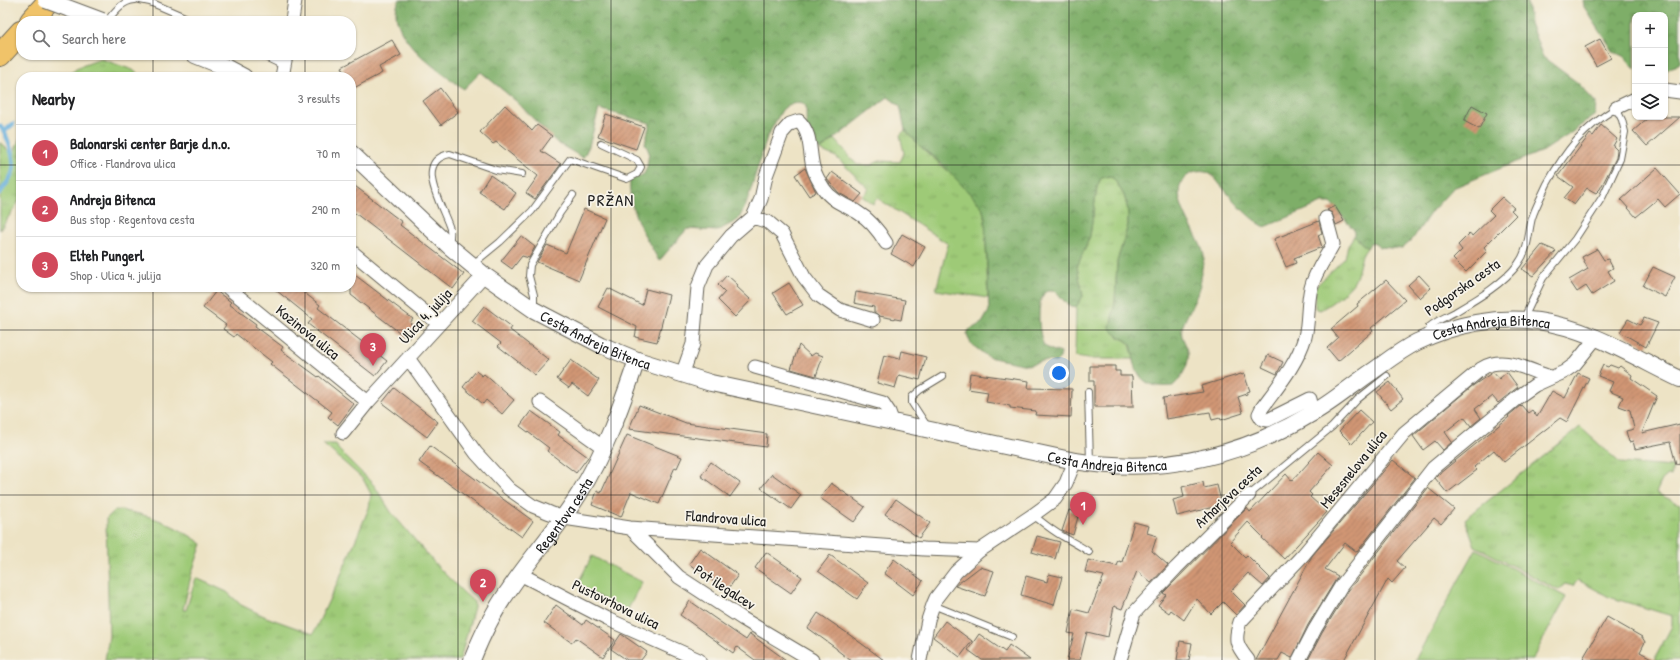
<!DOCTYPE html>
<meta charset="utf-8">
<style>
body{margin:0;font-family:"Patrick Hand",sans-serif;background:#f2f2f2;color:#202124}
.controls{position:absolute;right:12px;top:12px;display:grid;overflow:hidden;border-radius:8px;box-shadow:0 1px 3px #0004}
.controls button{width:36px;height:36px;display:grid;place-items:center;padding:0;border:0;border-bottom:1px solid #e0e0e0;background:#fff;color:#202124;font:20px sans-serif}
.you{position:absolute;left:1059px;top:373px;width:14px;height:14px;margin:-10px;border:3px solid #fff;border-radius:50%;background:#1a73e8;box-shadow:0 0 0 6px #1a73e833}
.badge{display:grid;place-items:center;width:26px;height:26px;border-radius:50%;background:#d1495b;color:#fff;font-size:13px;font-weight:700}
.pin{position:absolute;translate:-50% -33px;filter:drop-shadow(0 1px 2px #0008)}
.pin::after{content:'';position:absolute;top:21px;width:14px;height:12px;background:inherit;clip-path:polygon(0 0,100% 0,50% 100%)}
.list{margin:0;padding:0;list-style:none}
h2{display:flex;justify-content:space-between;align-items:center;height:52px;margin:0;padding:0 16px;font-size:17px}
h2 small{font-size:13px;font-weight:400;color:#757577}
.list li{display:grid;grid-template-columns:26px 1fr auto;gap:12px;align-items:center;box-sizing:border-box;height:56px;padding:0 16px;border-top:1px solid #e0e0e0}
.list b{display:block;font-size:15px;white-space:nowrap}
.list p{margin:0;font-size:13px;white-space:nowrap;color:#757577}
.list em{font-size:13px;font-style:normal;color:#757577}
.icon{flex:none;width:22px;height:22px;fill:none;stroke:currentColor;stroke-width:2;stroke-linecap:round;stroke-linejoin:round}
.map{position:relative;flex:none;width:1680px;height:660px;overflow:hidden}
.search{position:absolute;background:#fff;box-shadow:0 1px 3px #0004;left:16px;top:16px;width:340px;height:44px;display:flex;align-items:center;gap:10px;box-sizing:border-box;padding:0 14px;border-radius:16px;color:#757577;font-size:15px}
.panel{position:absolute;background:#fff;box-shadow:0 1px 3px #0004;left:16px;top:72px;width:340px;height:220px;border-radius:16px}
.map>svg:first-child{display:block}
.grass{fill:url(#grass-tufts);stroke:#5d734a}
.forest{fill:url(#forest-crowns);stroke:#4d6542}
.garden{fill:#9eca77;stroke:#5d734a}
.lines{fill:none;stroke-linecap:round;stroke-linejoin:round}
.stream{stroke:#65afdd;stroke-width:4.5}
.building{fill:url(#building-hatch)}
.service-casing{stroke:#656257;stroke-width:8}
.minor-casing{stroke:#656257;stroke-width:15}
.tertiary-casing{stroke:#656257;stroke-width:18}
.motorway-casing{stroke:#656257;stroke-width:24}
.service{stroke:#fff;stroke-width:6}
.minor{stroke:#fff;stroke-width:13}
.tertiary{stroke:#fff;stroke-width:16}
.motorway{stroke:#f0c369;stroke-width:22}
.tertiary-bridge-casing{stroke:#656257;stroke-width:18;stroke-linecap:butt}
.tertiary-bridge{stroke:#fff;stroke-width:16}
.grid{fill:none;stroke:#1c1c1c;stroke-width:1;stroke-opacity:0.55}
.labels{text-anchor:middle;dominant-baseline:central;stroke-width:3.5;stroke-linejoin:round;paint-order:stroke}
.street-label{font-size:15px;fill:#1c1c1c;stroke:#f7f3e8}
.quarter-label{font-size:17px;letter-spacing:1px;fill:#1c1c1c;stroke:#f7f3e8}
</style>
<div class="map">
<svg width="1680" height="660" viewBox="0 0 1680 660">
<defs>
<pattern id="grass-tufts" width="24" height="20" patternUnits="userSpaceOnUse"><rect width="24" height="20" fill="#9eca77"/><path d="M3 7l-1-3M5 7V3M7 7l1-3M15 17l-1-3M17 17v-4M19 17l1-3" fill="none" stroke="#88ad66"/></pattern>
<pattern id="forest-crowns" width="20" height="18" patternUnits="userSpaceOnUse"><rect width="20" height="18" fill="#7eae68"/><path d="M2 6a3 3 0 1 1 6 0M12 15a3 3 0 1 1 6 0" fill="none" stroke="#668d55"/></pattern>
<pattern id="building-hatch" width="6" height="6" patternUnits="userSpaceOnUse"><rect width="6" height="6" fill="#d19674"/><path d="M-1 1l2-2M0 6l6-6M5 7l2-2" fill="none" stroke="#a97a5e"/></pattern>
</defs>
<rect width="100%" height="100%" fill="#f7f3e8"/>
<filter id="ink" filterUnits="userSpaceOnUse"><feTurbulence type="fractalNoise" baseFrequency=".025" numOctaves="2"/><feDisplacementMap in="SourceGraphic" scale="8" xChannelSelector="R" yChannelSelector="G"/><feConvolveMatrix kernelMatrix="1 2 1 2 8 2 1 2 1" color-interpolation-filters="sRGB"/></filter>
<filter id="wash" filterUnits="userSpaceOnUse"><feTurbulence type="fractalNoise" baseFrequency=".012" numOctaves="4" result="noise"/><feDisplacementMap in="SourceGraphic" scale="16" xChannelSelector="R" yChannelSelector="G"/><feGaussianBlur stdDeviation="0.9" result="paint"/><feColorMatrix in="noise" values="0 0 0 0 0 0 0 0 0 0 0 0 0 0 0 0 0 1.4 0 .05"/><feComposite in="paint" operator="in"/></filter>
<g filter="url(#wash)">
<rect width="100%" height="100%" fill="#ede3c5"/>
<path class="grass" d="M101 59 133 70 141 77H69L68 75 76 68Z
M905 130 921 147 956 178 982 207 985 218 988 298 936 290 948 244 877 198 873 204 862 196 869 189 836 157 820 150 835 139 857 165H871L880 161 900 162 904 153 900 135Z
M21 135V198L0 230V142L13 155Z
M1110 176 1114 179 1124 195 1128 210V225L1117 262 1115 303 1110 328 1120 338 1125 340 1130 344 1134 359H1088L1075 357 1076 307 1083 296 1077 267 1090 236 1097 187 1101 178Z
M1354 236 1367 248C1359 257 1360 269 1355 280 1350 290 1330 305 1320 310L1315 308V287L1345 258 1348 245Z
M1580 427 1620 463 1673 467 1671 476 1668 475 1662 480 1656 493 1680 504V660H1654L1672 626V616L1609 597 1578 580 1573 586 1565 584 1558 590 1475 546 1465 519Z
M323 444H336L338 449 374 485 391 512 438 567 465 594 474 602V607L460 660H105L109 636 106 519 115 510C148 513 176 525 202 544L192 572 183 610H186L196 578 227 592 241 605 266 617 313 634 340 577 369 508 371 494 363 479Z"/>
<path class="forest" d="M399 0H1527L1530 23 1543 57 1578 83 1596 103 1595 115 1568 135 1545 150 1453 188 1431 212 1412 240 1402 249 1380 247 1375 243 1370 244 1367 248 1354 236V230L1331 203H1322L1265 227C1247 217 1236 203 1223 188 1218 183 1214 175 1208 173 1202 170 1192 172 1187 176 1163 194 1201 235 1204 256 1204 260 1203 265 1202 268 1201 276 1201 285 1198 292 1194 304 1187 314 1183 325 1179 335 1184 340 1187 348 1192 362 1182 377 1173 386 1151 388 1139 383 1134 361 1133 355 1133 350 1131 345 1127 339 1116 337 1110 328L1115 303 1117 262 1128 225V210L1124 195 1114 179 1110 176 1101 178 1097 187 1090 236 1077 267 1083 296 1076 307C1061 307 1061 288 1049 290 1035 293 1038 336 1044 345 1048 350 1056 351 1061 353L1060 358 1056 362 1043 361 1027 365 988 357 971 344 967 334 969 330 982 323 989 311 985 218 982 207 975 199 942 164 921 147 905 130 900 106 888 97 820 150C803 138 807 126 806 106L801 102 788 105 782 110 767 137 746 205 738 220 717 231 687 229 659 261C645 235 627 210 630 179L636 178 644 174 647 167 649 152 645 143 650 123 599 109 589 146 583 158 556 142 516 101 481 72 464 89C441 73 396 43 396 12 396 8 398 4 399 0Z
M1583 0H1680V63L1665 71V15H1635V69L1623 56 1614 52 1584 7Z"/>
<path class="garden" d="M1476 549 1566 597 1532 660H1415Z
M592 556 642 582 627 611 577 585Z"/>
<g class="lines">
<path class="stream" d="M0 126C7 133 16 161 13 171 11 179 4 187 0 193
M5 131 13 124"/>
</g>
<g id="blocks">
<path class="building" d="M1600 39 1611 58 1596 66 1585 47Z
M392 40 401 55 379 67 382 73 354 88 351 84V77H347L342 67Z
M440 88 458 112 441 125 423 101Z
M505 105 532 131 537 125 552 136 541 151 561 164 535 199 526 193 538 176 496 142 493 144 480 132Z
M1472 105 1487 113 1479 129 1464 121Z
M606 114 644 127 636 149 598 136Z
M1649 117H1680L1647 146 1633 131Z
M1601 125 1617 139 1613 146 1617 150 1616 158 1600 189 1596 193 1587 188 1574 205 1564 198 1573 187 1558 176 1590 134 1593 136Z
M805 168 816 192 809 196 795 175Z
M1657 168 1680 194 1665 207 1658 199 1636 217 1621 200Z
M832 172 862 194 855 202 839 193 831 184 827 179Z
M490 175 516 193 505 209 479 192Z
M351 183 402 222 400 225 464 274 453 289 351 210Z
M1502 197 1514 208 1511 210 1516 215 1484 247 1487 251 1466 272 1453 259 1462 250 1458 245 1470 233 1472 236 1494 215 1489 210Z
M1335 206 1344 221 1336 225 1332 213 1327 210Z
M584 209 605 218 579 280 537 262 547 245 566 253Z
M1319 221 1322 233 1318 235 1322 247 1294 258 1296 263 1286 267 1274 239Z
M902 234 925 247 914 267 891 254Z
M521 236 535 247 529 258 522 256 512 269 501 261Z
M1542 245 1556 251 1533 276 1522 269Z
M1597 249 1604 260 1608 259 1613 268 1608 271 1614 281 1592 295 1586 286 1577 292 1569 280 1588 269 1582 257Z
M1653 267 1675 277 1665 297 1643 286Z
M351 272 413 319 410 323 416 328 408 339 351 295Z
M727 275 738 285 736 286 751 300 735 317 718 300 725 292 718 285Z
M1419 275 1431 288 1420 298 1408 285Z
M1386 280 1405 300 1371 328 1373 331 1338 361 1327 348 1338 338 1331 329 1358 306 1357 304Z
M789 283 803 305 787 314 773 293Z
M272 287H297L320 305 318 308 387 361 375 376 308 324 312 319Z
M608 288 642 305 646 289 669 295 657 342 635 337 637 327 598 307Z
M216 291 231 302 229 304 256 324 255 326 283 347 281 350 318 377 319 376 354 404 338 425 328 417 332 412 270 364 272 362 236 334 234 337 223 329 226 325 203 308Z
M856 292 905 300 901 320 879 316 874 312V307L854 303Z
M484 306 512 327 510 330 549 360 535 375 498 346 501 343 472 321Z
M1644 318 1658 323 1646 347 1620 332 1628 319 1640 325Z
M799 345 811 356 815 353 823 356 816 376 791 369Z
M902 351 926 357 920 380 899 375 895 388 877 383 884 355 900 359Z
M1268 355 1283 362 1277 374 1262 367Z
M571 360 599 380 588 396 572 384 569 388 557 379Z
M1603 365 1608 367 1610 365 1618 368 1620 366 1632 375 1631 378 1657 396 1642 433 1680 424V463L1676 464 1670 442 1635 449 1633 441 1629 442 1626 431 1634 429 1630 410 1619 406 1623 397 1609 391 1613 382 1598 376Z
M1090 366H1115V371H1120V376H1132L1133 407H1094V381H1090Z
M476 371 482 376 484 374 514 400 502 414 486 400 483 404 463 387Z
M1493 372 1499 379 1507 372 1518 387 1498 403 1492 396 1475 409 1481 418 1471 426 1464 417 1445 432 1452 442 1443 450 1435 441 1423 450 1413 436 1471 387Z
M970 373 1029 381 1028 388 1072 389 1071 417 1035 415 1036 411 1010 408V406L986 402 988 392 968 389Z
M1578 373 1589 378 1567 422 1560 418 1504 462 1494 450 1474 467 1477 470 1447 493 1435 478 1439 474 1509 417 1508 416 1521 405 1528 413 1532 410 1537 417 1552 391 1565 398Z
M1241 374 1242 375 1244 374 1250 391 1247 392V394L1238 397 1243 413 1221 420 1220 418 1212 420 1210 412 1166 419 1163 398 1203 392 1201 386Z
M1390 382 1403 399 1391 409 1377 392Z
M394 388 438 422 427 437 382 403Z
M639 405 686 423 767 434 766 447 629 429Z
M1359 410 1372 422 1352 444 1339 431Z
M531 411 560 432 558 435 588 457 576 473 547 451 549 448 520 426Z
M627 435 682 457 677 468 675 467 659 504 631 492 621 517 592 505 597 491 601 493Z
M430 446 533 521 522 537 419 462Z
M1318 452 1333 465 1309 492 1312 495 1310 497 1327 512 1297 545 1284 559 1262 538 1263 537 1248 522 1230 542 1245 557 1247 555 1270 578 1263 586 1248 573 1231 591 1245 605 1236 615 1223 602 1211 614 1197 599 1184 620 1171 610 1169 613 1158 605 1166 595 1163 593 1247 508 1250 512 1286 474 1292 481Z
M1393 460 1415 478 1357 552 1345 543 1325 569 1338 576 1308 625 1292 658 1282 653 1278 660H1256L1312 556Z
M711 462 740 483 730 497 701 476Z
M772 474 801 495 791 509 761 488Z
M1203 482 1204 488 1217 485 1222 505 1177 516 1173 500 1184 497 1182 487Z
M831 483 865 507 854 522 820 498Z
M1428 488 1454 509 1441 524 1434 518 1397 561 1405 568 1392 583 1388 579 1344 660H1308L1322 633 1348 591Z
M896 499 930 523 919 538 885 514Z
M1069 510 1079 513 1073 535 1062 531Z
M1134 522 1149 526 1147 533 1157 536 1152 551 1168 565 1151 583 1137 571 1122 609 1114 606 1108 637 1087 632 1080 660H1067L1074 634 1068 633 1073 609 1089 613 1104 576 1085 572 1088 560 1117 566 1119 561 1122 562Z
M1037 536 1060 542 1055 559 1032 552Z
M700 548 738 575 727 591 689 564Z
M766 552 802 577 791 593 755 568Z
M830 555 868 583 857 599 818 571Z
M894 559 923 581 913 595 884 573Z
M980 567 994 571 985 596 955 586Z
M1049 574 1062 577 1054 605 1021 595 1026 576 1047 582Z
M690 601 746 640 750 634 786 660H755L737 647 733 653 680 615Z
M556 605 583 625 586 620 615 640 603 657 576 638 572 643 544 623Z
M818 613 847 633 884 660H850L837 650V649L808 628Z
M1607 617 1642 637 1645 642 1640 652 1655 660H1582Z
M945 621 972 641 960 657 933 637Z
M621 634 647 652 641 660H627L611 649Z
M979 634 1005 652 1009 645 1030 660H982L968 650Z
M1180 641 1192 643 1189 660H1177Z"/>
</g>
</g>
<g filter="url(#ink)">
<use href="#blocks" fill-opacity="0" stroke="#656257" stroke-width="1"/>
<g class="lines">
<g class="service-casing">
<path id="service" d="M140 0 150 2 194 21
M107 21C115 11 122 1 135 0
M261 55 284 66
M449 244C450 239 451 234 450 229 444 208 412 161 450 154L496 170 522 174
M473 264 500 242 532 211 570 159 627 179 637 174 641 167 637 160 601 143
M534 308V295L529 276 530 265 560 213 573 195
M1432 335 1429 327C1437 320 1446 317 1455 312 1477 299 1503 284 1518 264 1529 249 1528 234 1532 218 1536 206 1542 195 1547 184 1566 150 1582 129 1616 108L1622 120 1625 132 1620 159 1603 196 1575 239 1543 278 1524 318
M1088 392 1090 462
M927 426 912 403V397L920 390 943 376
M1249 495 1332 427 1358 399 1387 376
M1033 515C1042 522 1051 530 1062 536 1072 542 1079 545 1089 552
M933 605 1012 637"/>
</g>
<g class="minor-casing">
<path id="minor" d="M292 21 295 0
M282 77 286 55
M1665 90 1680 92
M1616 108 1635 99
M753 217 761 199 766 176 782 133 790 124 799 121C812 134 809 151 813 167 815 174 820 183 824 189 832 201 845 205 857 212 869 219 879 231 886 243
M351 251 439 324
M227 287 368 402
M408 358 476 453 509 489 533 506 550 513 564 518 630 528 924 549 979 551
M755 367 883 403 889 412 893 423
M682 375 693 344 698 287 707 265 731 236 753 217 768 222 782 234 804 277 818 295 840 310 873 320
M540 402 604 448
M1313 413 1310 399 1268 420 1262 419 1259 414 1262 408C1278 386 1297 364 1305 337 1309 321 1307 304 1311 288 1315 272 1325 259 1333 244L1326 218
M343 433 368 402 484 275
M630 528 679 577 743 619 812 660
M520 574 607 619 699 660
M920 660 928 620 933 605 936 598 956 572 979 551 1033 515 1055 499 1066 483 1075 461
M1120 660 1134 613 1176 568 1249 495
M1248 660C1236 645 1234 640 1240 622L1303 555 1404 433 1481 369C1484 367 1488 365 1492 364 1511 359 1533 372 1550 377
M1299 660 1315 629 1341 586 1433 468 1522 394 1535 385 1564 372 1575 364 1596 338"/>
</g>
<g class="tertiary-casing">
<g id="tertiary">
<path d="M195 55 227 68 244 77"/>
<path id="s1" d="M351 153 449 246 484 275 534 310 601 345 637 360 711 383 1075 461C1160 475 1238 458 1311 414 1333 402 1352 385 1373 371 1387 361 1401 350 1417 342 1454 324 1497 316 1538 321 1589 328 1634 357 1680 379"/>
<path id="s2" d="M472 660C482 635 493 612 509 590 531 557 558 528 579 494 605 452 621 407 637 360"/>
</g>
</g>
<g class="motorway-casing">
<path id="motorway" d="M31 21 50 0
M0 55 21 32"/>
</g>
<use href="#service" class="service"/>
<use href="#minor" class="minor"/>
<use href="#tertiary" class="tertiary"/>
<use href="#motorway" class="motorway"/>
<g class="tertiary-bridge-casing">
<path id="tertiary-bridge" d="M46 0 102 21"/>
</g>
<use href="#tertiary-bridge" class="tertiary-bridge"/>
</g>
</g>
<path class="grid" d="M153 0V21M305 0V21M458 0V660M611 0V660M764 0V660M916 0V660M1069 0V660M1222 0V660M1375 0V660M1527 0V660M153 55V77M305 55V77M0 165H21M351 165H1680M153 287V660M305 287V660M0 330H1680M0 495H1680"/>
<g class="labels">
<g class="street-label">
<text transform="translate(1462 287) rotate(-35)">Podgorska cesta</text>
<text transform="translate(425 316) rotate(-47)">Ulica 4. julija</text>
<text stroke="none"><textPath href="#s1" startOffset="1257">Cesta Andreja Bitenca</textPath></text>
<text transform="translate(308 332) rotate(39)">Kozinova ulica</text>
<text stroke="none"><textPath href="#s1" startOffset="310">Cesta Andreja Bitenca</textPath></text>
<text stroke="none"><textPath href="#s1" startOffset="838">Cesta Andreja Bitenca</textPath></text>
<text transform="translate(1353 469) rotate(-51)">Mesesnelova ulica</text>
<text transform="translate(1228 496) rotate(-43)">Arharjeva cesta</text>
<text stroke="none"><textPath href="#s2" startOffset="172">Regentova cesta</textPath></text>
<text transform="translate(726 518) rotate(4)">Flandrova ulica</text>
<text transform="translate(725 587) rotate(33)">Pot ilegalcev</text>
<text transform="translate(616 604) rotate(26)">Pustovrhova ulica</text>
</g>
<g class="quarter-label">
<text x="611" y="199">PRŽAN</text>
</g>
</g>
</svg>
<div class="controls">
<button>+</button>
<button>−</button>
<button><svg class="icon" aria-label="layers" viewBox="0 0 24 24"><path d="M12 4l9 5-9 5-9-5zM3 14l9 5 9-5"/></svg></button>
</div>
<div class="you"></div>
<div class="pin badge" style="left:1083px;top:525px">1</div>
<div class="pin badge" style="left:483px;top:602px">2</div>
<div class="pin badge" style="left:373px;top:366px">3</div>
<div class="search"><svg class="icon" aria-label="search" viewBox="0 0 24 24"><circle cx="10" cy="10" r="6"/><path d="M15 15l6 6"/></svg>Search here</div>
<section class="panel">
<h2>Nearby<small>3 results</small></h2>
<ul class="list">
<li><span class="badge">1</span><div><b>Balonarski center Barje d.n.o.</b><p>Office · Flandrova ulica</p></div><em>70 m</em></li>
<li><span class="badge">2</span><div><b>Andreja Bitenca</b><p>Bus stop · Regentova cesta</p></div><em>290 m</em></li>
<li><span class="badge">3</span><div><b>Elteh Pungerl</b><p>Shop · Ulica 4. julija</p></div><em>320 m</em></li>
</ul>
</section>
</div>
